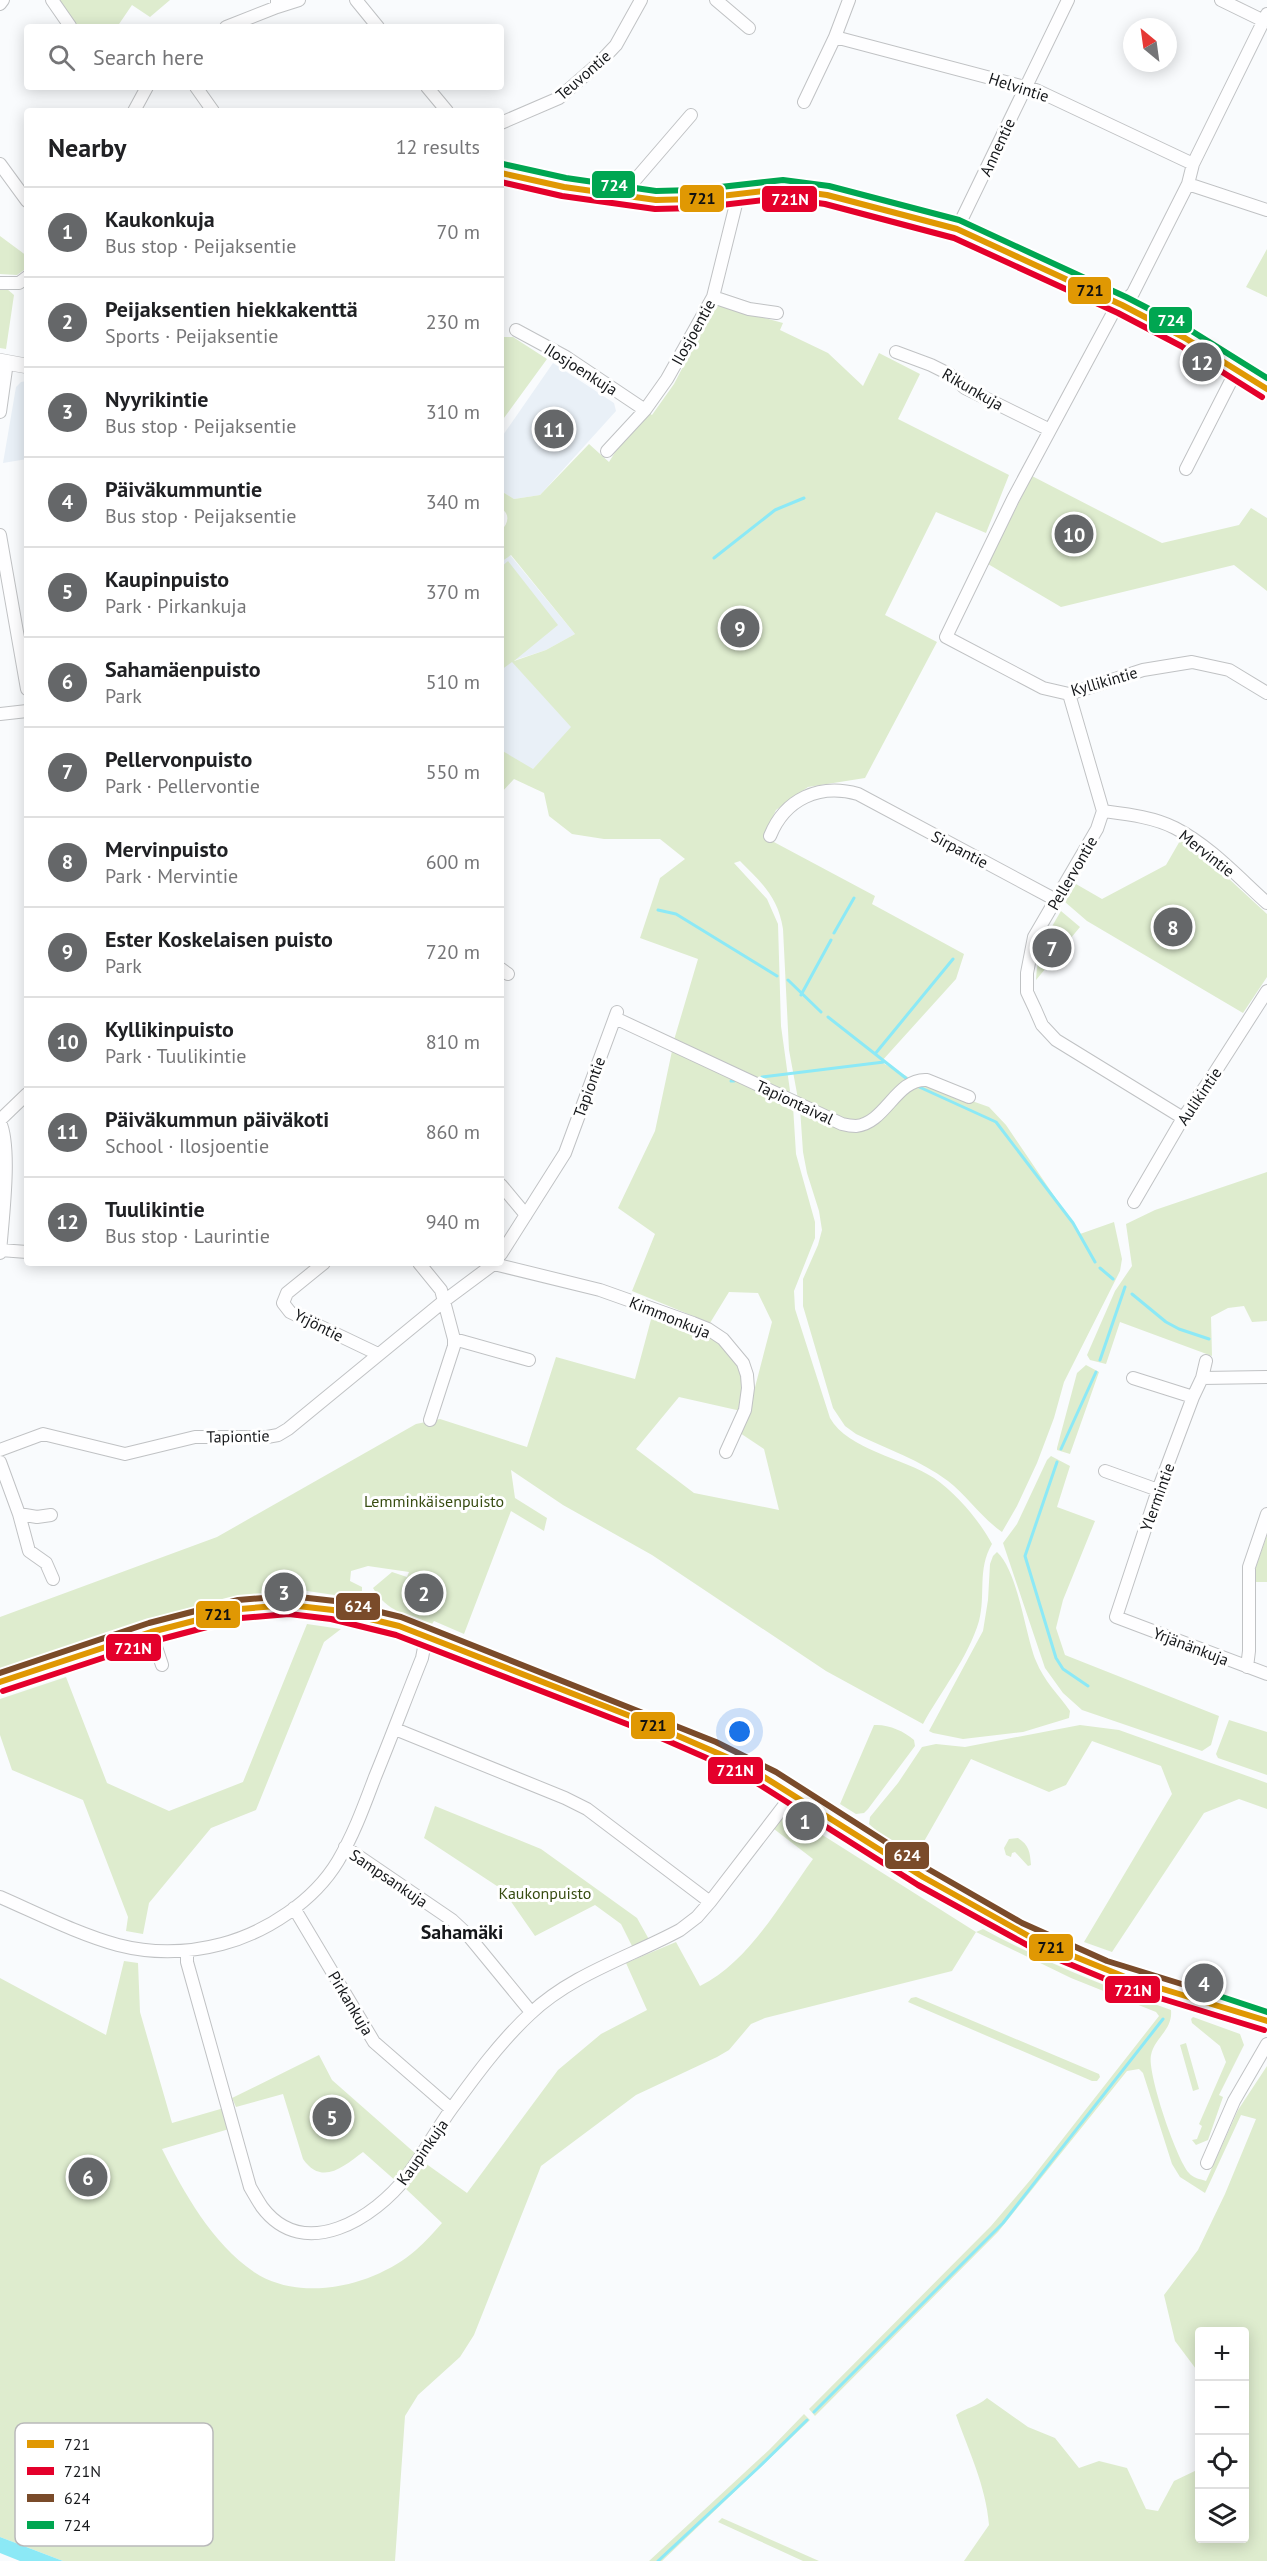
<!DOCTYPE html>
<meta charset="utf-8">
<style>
body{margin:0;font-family:"PT Sans",sans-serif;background:#f2f2f2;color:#202124}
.controls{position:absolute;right:18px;bottom:18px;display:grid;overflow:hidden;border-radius:6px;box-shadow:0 3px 15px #0003}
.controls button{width:54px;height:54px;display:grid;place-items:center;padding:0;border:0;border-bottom:2px solid #e0e0e0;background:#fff;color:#202124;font:30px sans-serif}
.compass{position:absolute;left:1123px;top:18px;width:54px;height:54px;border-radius:50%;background:#fff;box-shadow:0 3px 15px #0003;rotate:331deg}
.you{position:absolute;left:740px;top:1732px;width:21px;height:21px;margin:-15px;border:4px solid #fff;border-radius:50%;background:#1a73e8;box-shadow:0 0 0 9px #1a73e833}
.badge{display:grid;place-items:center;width:39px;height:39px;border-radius:50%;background:#656769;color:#fff;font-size:20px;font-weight:700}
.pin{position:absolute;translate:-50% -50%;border:3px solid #fff;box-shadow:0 2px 6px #0006}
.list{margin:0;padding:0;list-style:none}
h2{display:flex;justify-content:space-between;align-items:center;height:78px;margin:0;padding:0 24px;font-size:26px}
h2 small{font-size:20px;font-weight:400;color:#757577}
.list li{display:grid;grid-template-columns:39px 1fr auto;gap:18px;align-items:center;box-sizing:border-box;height:90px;padding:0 24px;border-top:2px solid #e0e0e0}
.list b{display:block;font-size:22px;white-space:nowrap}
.list p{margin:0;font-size:20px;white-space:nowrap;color:#757577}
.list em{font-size:20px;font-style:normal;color:#757577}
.icon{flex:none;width:33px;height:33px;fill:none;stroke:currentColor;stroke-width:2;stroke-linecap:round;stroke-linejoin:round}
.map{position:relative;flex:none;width:1267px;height:2561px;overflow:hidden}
.search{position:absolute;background:#fff;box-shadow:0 3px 15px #0003;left:24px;top:24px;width:480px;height:66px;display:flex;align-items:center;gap:15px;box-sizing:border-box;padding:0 21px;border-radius:6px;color:#757577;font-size:22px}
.panel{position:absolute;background:#fff;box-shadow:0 3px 15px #0003;left:24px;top:108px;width:480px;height:1158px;border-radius:6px}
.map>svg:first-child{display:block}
.built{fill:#e9f0f7}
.green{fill:#deecce}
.water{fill:#8ce9f6}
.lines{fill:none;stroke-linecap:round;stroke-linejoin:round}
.stream{stroke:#8ce9f6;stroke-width:3}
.minor-casing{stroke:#c0c2c4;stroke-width:14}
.tertiary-casing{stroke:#c0c2c4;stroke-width:16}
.minor{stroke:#fefeff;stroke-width:12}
.tertiary{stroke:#fefeff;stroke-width:15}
.bus-1-casing{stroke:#fff;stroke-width:10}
.bus-2-casing{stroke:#fff;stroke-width:10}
.bus-3-casing{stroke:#fff;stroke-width:10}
.bus-4-casing{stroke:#fff;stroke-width:10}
.bus-1{stroke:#e09803;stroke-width:6}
.bus-2{stroke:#e4002b;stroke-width:6}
.bus-3{stroke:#7a4b2a;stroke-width:6}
.bus-4{stroke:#00a651;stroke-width:6}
.labels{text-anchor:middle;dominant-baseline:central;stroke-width:6;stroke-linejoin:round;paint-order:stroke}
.street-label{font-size:16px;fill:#15171a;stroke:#fff}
.park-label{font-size:16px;fill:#374c11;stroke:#fff}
.quarter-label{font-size:20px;font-weight:bold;fill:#15171a;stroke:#fff}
.key{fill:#fff;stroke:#b9b9ba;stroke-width:1.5}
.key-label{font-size:16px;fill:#15171a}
.line-badge{stroke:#fff;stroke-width:2}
.badge-label{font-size:16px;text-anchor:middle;font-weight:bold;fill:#fff}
.pale-badge-label{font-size:16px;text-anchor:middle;font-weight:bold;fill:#111}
</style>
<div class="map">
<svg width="1267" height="2561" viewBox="0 0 1267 2561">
<rect width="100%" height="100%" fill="#f9fbfd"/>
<path class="built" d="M553 363 614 403 616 411 540 495 514 499 501 491V438Z
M27 381V459L3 463 16 387 21 382Z
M510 555 575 634 546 650 512 661 572 727 532 770 501 750V562Z"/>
<path class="green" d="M55 0H170L150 17 132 5 117 27H74Z
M0 236 27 256V268L17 275 0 274Z
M1267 249V297L1246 287Z
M0 288 7 289 14 295 6 349 0 348Z
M718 305 783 323 780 330 828 353 863 386 879 353 920 374 898 419 1009 475 986 533 936 512 885 615 937 642 865 778 808 787 776 810 766 831 772 841 875 896 872 904 964 954 956 979 881 1062 908 1077C895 1090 870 1123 850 1121 833 1119 813 1106 798 1099L789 1050 783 929C778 897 762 883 740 861L734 863 767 899 778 924 781 1026 790 1091 788 1093 674 1040 698 959 640 938 660 878 685 859 660 839H604L572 834 549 816 544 793 514 779 501 793V750L533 769 571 727 512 662 501 670V567L508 561 558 625 514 661 546 650 575 634 511 555 501 562V531C508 523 511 515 501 508V491L514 499 540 495 589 444 609 462 630 428 647 412 652 415 674 384 713 309Z
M501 337H513L547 359 501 422Z
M1032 476 1162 543 1239 525 1251 508 1267 518V591L1234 565 1061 607 988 564Z
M1181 839 1187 840 1267 914V977L1243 1013 1087 921 1065 902 1076 884 1102 899 1166 865Z
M1061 911 1080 927 1036 980C1037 953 1047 934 1061 911Z
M672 1051 793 1106 796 1154 815 1222V1238L794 1291 795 1309 830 1418C848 1450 904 1458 934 1478 957 1494 979 1520 992 1544 977 1569 986 1595 979 1621 968 1658 941 1691 923 1724L826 1671 652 1555 563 1505 511 1470 515 1498 547 1518 544 1531 511 1511 464 1634 434 1621 432 1624C408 1616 386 1611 373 1588L392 1572 407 1577 409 1572 368 1566 351 1571 350 1581 362 1587V1592L348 1597 280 1587 271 1594 149 1626 0 1674V1617L217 1537 416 1424 440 1419 527 1447 556 1357 635 1379 653 1312C679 1323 738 1340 743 1373 745 1384 742 1399 741 1411L679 1397 636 1449 694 1493 779 1510 764 1449 740 1433 748 1414 772 1322 758 1293 729 1292 710 1323 632 1291 655 1234 618 1208 655 1131Z
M924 1084 989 1107 1006 1125 1080 1234 1114 1222 1122 1259 1120 1271 1064 1382 1054 1418 1037 1463 1017 1506 1002 1532C982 1518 967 1496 948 1481 920 1460 887 1449 856 1434L845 1426 833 1408 803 1306V1279L818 1245 822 1230 819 1211 807 1173 803 1152 800 1108 853 1130 910 1089Z
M1267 1172V1321L1252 1322 1244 1306 1228 1308 1211 1317 1212 1356 1120 1322 1106 1364 1090 1360 1087 1355 1115 1291 1132 1266 1126 1224 1155 1210Z
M1086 1365 1099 1372 1070 1454 1057 1450V1448L1077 1373Z
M1051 1456 1070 1466 1057 1507 1095 1521 1063 1600 1056 1628 1065 1655 1219 1716 1211 1745 1202 1751 1082 1710 1063 1693 1045 1668 1003 1543 1017 1524 1047 1460Z
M1267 1535V1582H1255L1256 1567Z
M997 1552C1018 1571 1025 1634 1036 1661 1044 1681 1058 1694 1070 1711L1069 1718 1023 1732 963 1739 933 1733 929 1731 983 1631 988 1600 990 1564 993 1556Z
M307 1624 341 1629 324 1642 256 1810 211 1828 149 1903 143 1934 126 1931 128 1917 83 1800 12 1770 0 1735V1699L66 1677 107 1783 169 1811 243 1782Z
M1229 1720 1267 1732V1775L1218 1758 1216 1754Z
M874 1725C888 1724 904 1731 914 1740L915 1746 868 1809 864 1813 856 1814 840 1804Z
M1080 1725 1119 1730 1267 1783V1809L1239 1799 1204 1813 1112 1952 1084 1942 1172 1794 1161 1766 1092 1741 1066 1785 1049 1792 971 1759 918 1852 911 1853 884 1837 869 1824 870 1817 898 1783 922 1747 936 1744 965 1747Z
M435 1806 541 1849 637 1918 651 1943 634 1950 621 1924 595 1905 535 1936 503 1890 424 1838Z
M786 1812 976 1932 983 1929C1044 1962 1106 1987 1171 2010 1173 2030 1155 2037 1151 2055 1147 2073 1176 2158 1189 2173 1193 2178 1200 2179 1206 2181L1238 2110 1267 2066V2561H964L989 2525C986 2486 969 2452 956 2415 967 2407 977 2407 987 2398L1028 2427 1055 2438 1079 2468 1099 2461 1127 2468 1146 2509 1158 2511 1174 2481 1199 2469 1200 2538H1244V2332H1200L1199 2373 1175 2341 1164 2295 1198 2250 1225 2194 1256 2119 1241 2115 1205 2193 1180 2177 1172 2164 1143 2073 1139 2069 1127 2071 998 2232 815 2416 809 2409 991 2226 1032 2178 1159 2016 1156 2012 1071 1978 976 1932 952 1971 765 2018 751 2024 729 2050 717 2057 636 2095 541 2166 474 2335 460 2357 418 2395 405 2416 395 2561H63L0 2537V1978L106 2035 124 1961 138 1963 140 2012 172 2123 224 2108 229 2129 162 2149C184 2193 212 2243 254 2272 302 2304 376 2285 416 2250 425 2242 434 2232 442 2223L406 2189 425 2163 467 2193 558 2070 601 2034 647 2010 626 1963 676 1942 700 1986C749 1962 781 1903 813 1859L774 1829Z
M1018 1838C1029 1845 1030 1852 1031 1865L1028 1866 1015 1852 1012 1853 1011 1857 1006 1855 1004 1848 1009 1839Z
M857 1845 897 1869 1113 1979 1112 1983C1021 1949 938 1898 855 1848Z
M937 1874 1036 1930 1034 1933 935 1877Z
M1053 1938 1116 1963 1181 1981 1180 1985 1129 1971 1051 1942Z
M1127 1984 1163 1998 1169 2004 1126 1988Z
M916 1997 1099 2074 1100 2077 1097 2081H1092L908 2002 911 1998Z
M1198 2014C1212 2012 1235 2020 1245 2029Z
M1193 2017 1240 2034 1244 2045 1219 2095 1223 2097 1208 2140 1196 2145 1192 2140 1197 2139 1202 2126 1199 2124 1226 2062 1220 2046 1192 2023 1191 2019Z
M1186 2043 1199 2089 1193 2091 1180 2045Z
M319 2055 332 2080 416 2154 397 2182 363 2152C343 2167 322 2186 303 2159L283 2094 236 2107 232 2098Z
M804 2414 810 2420 662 2561H649L770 2449Z
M722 2518 819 2561H803L718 2522Z"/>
<path class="water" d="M0 2537 63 2561H20L0 2553Z"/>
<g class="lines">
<path class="stream" d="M714 558 775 510 804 498
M658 910 676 914 777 976
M834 933 854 898
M788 980 821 1012
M801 995 831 940
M828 1017 907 1079
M875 1054 953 959
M762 1077 884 1062
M731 1081H734
M917 1086 996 1122 1073 1223 1095 1262
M1100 1268 1113 1279
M1132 1294 1166 1322 1179 1329 1209 1339
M1100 1360 1125 1287
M1061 1449 1096 1372
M1057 1462 1025 1556 1056 1658 1063 1669 1088 1686
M814 2412 1003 2223 1163 2019
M658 2561 758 2468 807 2420"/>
<g class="minor-casing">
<path id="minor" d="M52 0 70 26
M356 0 378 27
M716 0 749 28
M1221 0 1264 21
M0 4 3 0
M277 7 299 0
M1267 14 1193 164 1188 184 1133 293 1114 311 1013 499 946 637 1043 688 1069 694 1143 670 1192 662 1229 670 1267 693
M226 27 277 7V0
M835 37 1036 90 1193 164
M196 87 213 111
M427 87 447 111
M804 102 835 37 849 0
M134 111 147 87
M501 123 559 98 599 63 616 45 641 0
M0 164 27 201
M1188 184 1267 210
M627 197 629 187 691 115
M957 229 1068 0
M0 283H19L27 277
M713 297 749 309 777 313
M516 330 566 357 645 410
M896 352 931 365 949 374 965 388 1050 430
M0 412 7 362
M607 451 645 410 667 379 713 297 736 204 735 194
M1186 469 1237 369
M0 535 27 689
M1069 694 1103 811 1097 829 1034 937 1027 973V992L1035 1009 1042 1025 1056 1040 1183 1118
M0 714 27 711
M1103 811C1126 814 1154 817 1175 828 1210 846 1238 877 1267 903
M770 836C785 799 819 783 858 794L1056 900
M501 969 508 974
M615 1018 842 1124C846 1125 852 1126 856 1126 886 1123 896 1078 927 1080L969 1097
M0 1120 27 1094
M0 1122C12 1149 2 1222 0 1253
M501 1185 526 1215
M1134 1202 1183 1118 1210 1080 1267 991
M0 1250 27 1252
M501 1254 565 1153 617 1012
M324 1263 287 1293 283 1303 290 1312 378 1354
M419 1263 441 1290 454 1339V1346L430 1420
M494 1264 600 1290 693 1323 708 1329 723 1339 743 1363 747 1375 748 1388 745 1410 726 1452
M454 1339 529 1360
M1206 1361 1202 1378 1193 1397 1158 1490 1116 1617 1267 1674
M1133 1378 1193 1397
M1202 1378 1267 1377
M0 1450 43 1434 125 1454 195 1437H267L278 1435 288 1429 444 1301 495 1263
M0 1462 19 1514 29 1551 46 1563 53 1579
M1105 1471 1158 1490
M19 1514 37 1517 51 1515
M151 1632 162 1665
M1247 1667 1249 1651V1567L1267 1514
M395 1729 565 1798 587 1809 710 1902 793 1794
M345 1847 452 1920 467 1934 531 2012
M0 1897C39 1914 78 1934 118 1945 153 1954 188 1953 222 1944 267 1932 314 1901 338 1861 354 1834 364 1806 375 1777 391 1738 406 1698 422 1658L426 1637
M294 1908 374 2042 451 2109
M187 1951V1962L250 2187C254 2194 258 2201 262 2207 304 2263 375 2218 407 2176 423 2155 436 2130 452 2108 476 2075 500 2042 530 2014 572 1974 630 1957 680 1930L697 1917 710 1902
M1207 2163 1234 2101 1267 2044"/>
</g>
<g class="tertiary-casing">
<path id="tertiary" d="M501 173 564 187 617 196 656 200 695 199 782 189 827 195 957 229 1122 305 1185 338 1267 389
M0 361 27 366
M0 1682 151 1632 218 1613 240 1609 289 1605 333 1610 399 1626 648 1723 745 1765 923 1877 1041 1943 1130 1979 1267 2021"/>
</g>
<use href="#minor" class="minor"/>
<use href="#tertiary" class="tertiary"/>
<g class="bus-1-casing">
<path id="bus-1" d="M501 173 564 187 656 200 695 199 782 189 827 195 957 229 1122 305 1185 338 1267 389
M0 1682 151 1632 240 1609 289 1605 333 1610 399 1626 648 1723 745 1765 923 1877 1041 1943 1130 1979 1267 2021"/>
</g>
<g class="bus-2-casing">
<path id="bus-2" d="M501 182 562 196 655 209 696 208 782 198 825 204 954 238 1118 313 1181 346 1262 397
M3 1691 154 1641 241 1618 289 1614 331 1619 396 1635 645 1731 741 1773 918 1885 1038 1951 1127 1988 1264 2030"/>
</g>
<g class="bus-3-casing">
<path id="bus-3" d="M0 1673 149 1623 238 1600 290 1596 335 1601 401 1617 716 1742 776 1772 928 1869 1022 1923 1107 1961 1201 1990"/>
</g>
<g class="bus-4-casing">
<path id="bus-4" d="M503 164 566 178 656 191 694 190 783 180 829 186 959 220 1126 297 1190 330 1267 378
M1201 1990 1267 2012"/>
</g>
<use href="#bus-1" class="bus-1"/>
<use href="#bus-2" class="bus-2"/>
<use href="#bus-3" class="bus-3"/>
<use href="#bus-4" class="bus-4"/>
</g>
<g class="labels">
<g class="street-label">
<text transform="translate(583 75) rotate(-41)">Teuvontie</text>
<text transform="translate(1019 87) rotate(18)">Helvintie</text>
<text transform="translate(997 147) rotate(-65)">Annentie</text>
<text transform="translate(693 332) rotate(-61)">Ilosjoentie</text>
<text transform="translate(581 369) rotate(32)">Ilosjoenkuja</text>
<text transform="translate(973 389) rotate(30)">Rikunkuja</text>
<text transform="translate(1104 681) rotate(-16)">Kyllikintie</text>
<text transform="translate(960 849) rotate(28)">Sirpantie</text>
<text transform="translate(1207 853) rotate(38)">Mervintie</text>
<text transform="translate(1072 873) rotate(-60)">Pellervontie</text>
<text transform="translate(589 1087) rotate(-70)">Tapiontie</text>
<text transform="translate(1199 1096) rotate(-56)">Aulikintie</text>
<text transform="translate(795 1102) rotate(25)">Tapiontaival</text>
<text transform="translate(670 1317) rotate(22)">Kimmonkuja</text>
<text transform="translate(319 1325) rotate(27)">Yrjöntie</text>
<text transform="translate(238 1436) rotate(-1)">Tapiontie</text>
<text transform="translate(1157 1497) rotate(-70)">Ylermintie</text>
<text transform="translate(1191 1646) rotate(21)">Yrjänänkuja</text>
<text transform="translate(389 1878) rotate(34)">Sampsankuja</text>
<text transform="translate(351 2003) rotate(59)">Pirkankuja</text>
<text transform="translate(422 2152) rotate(-55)">Kaupinkuja</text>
</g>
<g class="park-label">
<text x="434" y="1501">Lemminkäisenpuisto</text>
<text x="545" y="1893">Kaukonpuisto</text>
</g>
<g class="quarter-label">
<text x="462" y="1932">Sahamäki</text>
</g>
</g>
<rect x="15" y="2423" width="198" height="123" rx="9" class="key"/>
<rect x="27" y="2440" width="27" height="8" fill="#e09803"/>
<rect x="27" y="2467" width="27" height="8" fill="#e4002b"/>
<rect x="27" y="2494" width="27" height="8" fill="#7a4b2a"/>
<rect x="27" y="2521" width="27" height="8" fill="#00a651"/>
<g class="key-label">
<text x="64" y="2450">721</text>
<text x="64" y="2477">721N</text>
<text x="64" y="2504">624</text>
<text x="64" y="2531">724</text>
</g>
<g class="line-badge">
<rect x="591" y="170" width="45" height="29" rx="6" fill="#00a651"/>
<rect x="679" y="184" width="46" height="29" rx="6" fill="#e09803"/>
<rect x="761" y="185" width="57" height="28" rx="6" fill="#e4002b"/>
<rect x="1067" y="276" width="45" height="29" rx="6" fill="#e09803"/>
<rect x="1148" y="306" width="45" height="28" rx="6" fill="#00a651"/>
<rect x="335" y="1592" width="46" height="29" rx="6" fill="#7a4b2a"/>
<rect x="195" y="1600" width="46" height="29" rx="6" fill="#e09803"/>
<rect x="105" y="1633" width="57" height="29" rx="6" fill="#e4002b"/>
<rect x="630" y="1711" width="46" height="29" rx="6" fill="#e09803"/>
<rect x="707" y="1756" width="57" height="29" rx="6" fill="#e4002b"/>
<rect x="884" y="1841" width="46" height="29" rx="6" fill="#7a4b2a"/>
<rect x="1028" y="1933" width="46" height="29" rx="6" fill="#e09803"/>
<rect x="1104" y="1975" width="57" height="29" rx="6" fill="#e4002b"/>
</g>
<g class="badge-label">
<text x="614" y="191">724</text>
<text x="790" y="205">721N</text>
<text x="1171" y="326">724</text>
<text x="358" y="1612">624</text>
<text x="133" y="1654">721N</text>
<text x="735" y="1776">721N</text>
<text x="907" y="1861">624</text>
<text x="1133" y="1996">721N</text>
</g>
<g class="pale-badge-label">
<text x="702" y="204">721</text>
<text x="1090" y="296">721</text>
<text x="218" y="1620">721</text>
<text x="653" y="1731">721</text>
<text x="1051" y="1953">721</text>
</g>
</svg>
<div class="controls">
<button>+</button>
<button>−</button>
<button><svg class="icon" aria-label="locate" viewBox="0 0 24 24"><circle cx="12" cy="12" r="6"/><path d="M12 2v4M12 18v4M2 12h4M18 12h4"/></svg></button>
<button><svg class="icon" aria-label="layers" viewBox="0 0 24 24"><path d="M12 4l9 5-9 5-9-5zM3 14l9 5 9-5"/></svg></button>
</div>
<svg class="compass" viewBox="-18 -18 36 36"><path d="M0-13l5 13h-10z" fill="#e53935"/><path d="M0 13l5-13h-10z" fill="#757577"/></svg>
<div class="you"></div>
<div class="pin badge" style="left:805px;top:1821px">1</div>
<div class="pin badge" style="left:424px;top:1593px">2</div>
<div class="pin badge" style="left:284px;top:1592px">3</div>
<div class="pin badge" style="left:1204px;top:1983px">4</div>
<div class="pin badge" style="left:332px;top:2117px">5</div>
<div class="pin badge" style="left:88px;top:2177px">6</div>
<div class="pin badge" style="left:1052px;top:948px">7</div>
<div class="pin badge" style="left:1173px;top:927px">8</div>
<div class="pin badge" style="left:740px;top:628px">9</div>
<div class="pin badge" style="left:1074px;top:534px">10</div>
<div class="pin badge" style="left:554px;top:429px">11</div>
<div class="pin badge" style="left:1202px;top:362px">12</div>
<div class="search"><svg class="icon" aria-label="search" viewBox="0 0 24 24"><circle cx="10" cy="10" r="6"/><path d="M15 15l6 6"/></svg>Search here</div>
<section class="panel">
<h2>Nearby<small>12 results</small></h2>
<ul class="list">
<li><span class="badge">1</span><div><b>Kaukonkuja</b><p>Bus stop · Peijaksentie</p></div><em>70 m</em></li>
<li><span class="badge">2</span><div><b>Peijaksentien hiekkakenttä</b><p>Sports · Peijaksentie</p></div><em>230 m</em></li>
<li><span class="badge">3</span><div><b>Nyyrikintie</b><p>Bus stop · Peijaksentie</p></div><em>310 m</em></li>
<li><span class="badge">4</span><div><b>Päiväkummuntie</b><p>Bus stop · Peijaksentie</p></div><em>340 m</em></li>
<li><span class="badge">5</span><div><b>Kaupinpuisto</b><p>Park · Pirkankuja</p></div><em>370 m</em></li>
<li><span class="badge">6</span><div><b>Sahamäenpuisto</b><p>Park</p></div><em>510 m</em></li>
<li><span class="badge">7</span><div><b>Pellervonpuisto</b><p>Park · Pellervontie</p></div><em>550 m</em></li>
<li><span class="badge">8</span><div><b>Mervinpuisto</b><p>Park · Mervintie</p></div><em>600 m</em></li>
<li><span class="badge">9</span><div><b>Ester Koskelaisen puisto</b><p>Park</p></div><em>720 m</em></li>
<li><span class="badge">10</span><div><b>Kyllikinpuisto</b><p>Park · Tuulikintie</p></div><em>810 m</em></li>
<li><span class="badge">11</span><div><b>Päiväkummun päiväkoti</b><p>School · Ilosjoentie</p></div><em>860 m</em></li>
<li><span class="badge">12</span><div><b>Tuulikintie</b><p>Bus stop · Laurintie</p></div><em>940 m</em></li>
</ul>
</section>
</div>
